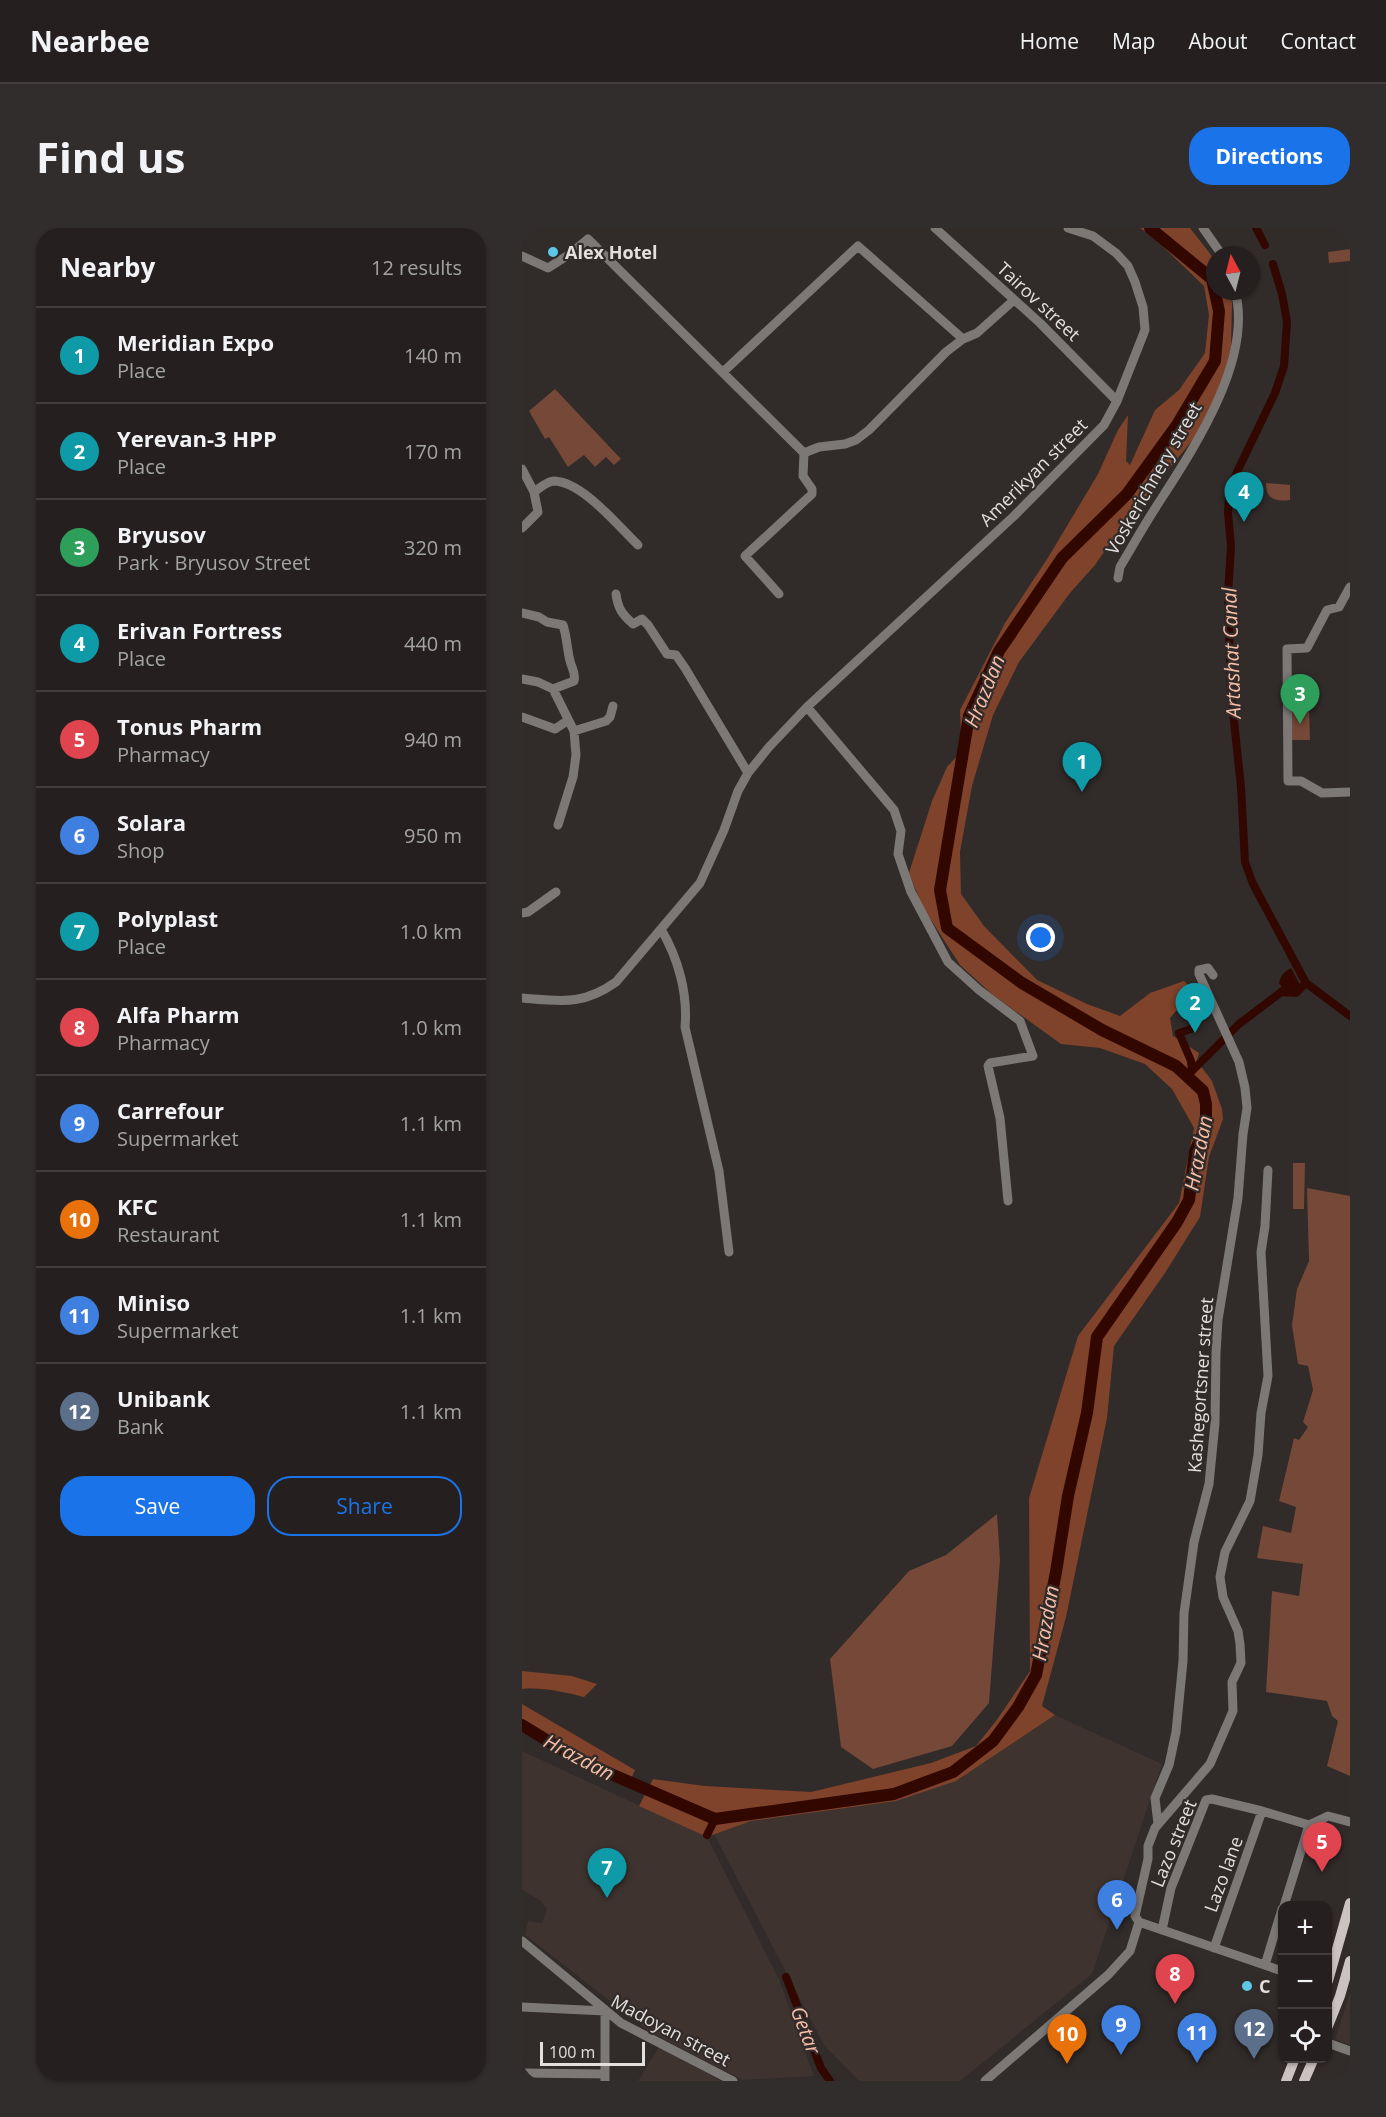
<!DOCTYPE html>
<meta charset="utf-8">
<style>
body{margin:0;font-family:"Open Sans",sans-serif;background:#312d2c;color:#f1f3f6}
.controls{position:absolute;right:18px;bottom:18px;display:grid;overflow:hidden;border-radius:12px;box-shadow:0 2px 4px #0004}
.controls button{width:54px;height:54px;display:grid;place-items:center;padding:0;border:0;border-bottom:2px solid #423e3d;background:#25201f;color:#f1f3f6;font:30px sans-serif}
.compass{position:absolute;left:684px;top:18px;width:54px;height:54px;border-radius:50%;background:#25201f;box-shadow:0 2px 4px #0004;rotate:353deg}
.scale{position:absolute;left:18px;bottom:15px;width:105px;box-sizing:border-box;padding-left:6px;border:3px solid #e3dfde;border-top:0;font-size:16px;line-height:21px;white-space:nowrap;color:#e3dfde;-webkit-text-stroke:4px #312b29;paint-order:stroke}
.you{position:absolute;left:519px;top:710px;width:21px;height:21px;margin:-15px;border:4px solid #fff;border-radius:50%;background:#1a73e8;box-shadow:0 0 0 9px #1a73e833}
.badge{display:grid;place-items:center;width:39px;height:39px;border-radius:50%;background:#1a73e8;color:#fff;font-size:20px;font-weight:700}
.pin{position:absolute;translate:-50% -50px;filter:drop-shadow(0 2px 3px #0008)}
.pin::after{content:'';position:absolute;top:32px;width:21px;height:18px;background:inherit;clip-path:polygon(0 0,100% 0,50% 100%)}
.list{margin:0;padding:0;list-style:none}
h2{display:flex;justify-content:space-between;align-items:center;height:78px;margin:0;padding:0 24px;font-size:26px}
h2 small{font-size:20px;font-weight:400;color:#a3a3a4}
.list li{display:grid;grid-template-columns:39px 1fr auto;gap:18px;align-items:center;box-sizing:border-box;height:96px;padding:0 24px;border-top:2px solid #423e3d}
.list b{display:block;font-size:22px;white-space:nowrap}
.list p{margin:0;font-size:20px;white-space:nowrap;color:#a3a3a4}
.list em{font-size:20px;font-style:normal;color:#a3a3a4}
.actions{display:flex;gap:12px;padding:18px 24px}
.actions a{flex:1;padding:14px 0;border:2px solid #1a73e8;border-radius:24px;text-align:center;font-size:21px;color:#1a73e8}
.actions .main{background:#1a73e8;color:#fff}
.icon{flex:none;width:33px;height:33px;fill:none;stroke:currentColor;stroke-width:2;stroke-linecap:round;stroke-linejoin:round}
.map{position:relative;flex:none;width:828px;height:1853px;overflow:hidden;border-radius:24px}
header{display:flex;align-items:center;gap:36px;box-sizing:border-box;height:84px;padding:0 30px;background:#25201f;border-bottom:2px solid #423e3d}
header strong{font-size:28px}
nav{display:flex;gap:33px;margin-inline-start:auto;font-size:21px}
.intro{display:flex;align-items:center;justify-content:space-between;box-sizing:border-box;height:144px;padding:0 36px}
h1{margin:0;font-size:42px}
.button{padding:15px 27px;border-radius:24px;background:#1a73e8;color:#fff;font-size:21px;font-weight:700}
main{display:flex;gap:36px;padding:0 36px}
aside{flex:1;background:#25201f;border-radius:24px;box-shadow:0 2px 4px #0004}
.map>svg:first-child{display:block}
.built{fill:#3e332f}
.green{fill:#754837}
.forest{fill:#7f422a}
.water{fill:#320700}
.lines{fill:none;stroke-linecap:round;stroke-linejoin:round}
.canal{stroke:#320700;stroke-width:8}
.river{stroke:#320700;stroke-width:12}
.minor{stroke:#7b7876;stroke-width:9}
.major{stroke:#cac3c1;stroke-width:10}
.poi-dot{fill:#5dc7e8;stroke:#312b29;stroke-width:2}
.labels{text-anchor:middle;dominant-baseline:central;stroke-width:4.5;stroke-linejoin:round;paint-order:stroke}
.poi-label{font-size:18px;font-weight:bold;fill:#e3dfde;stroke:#312b29;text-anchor:start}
.street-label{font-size:18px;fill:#e3dfde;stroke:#312b29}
.water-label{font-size:20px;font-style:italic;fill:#f6bda7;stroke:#312b29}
</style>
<header>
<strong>Nearbee</strong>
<nav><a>Home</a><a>Map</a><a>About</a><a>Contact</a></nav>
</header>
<div class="intro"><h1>Find us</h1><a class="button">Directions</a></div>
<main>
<aside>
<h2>Nearby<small>12 results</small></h2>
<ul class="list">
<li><span class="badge" style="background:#0f9aa8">1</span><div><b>Meridian Expo</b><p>Place</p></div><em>140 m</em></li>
<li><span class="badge" style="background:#0f9aa8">2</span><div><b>Yerevan-3 HPP</b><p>Place</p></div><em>170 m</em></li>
<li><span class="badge" style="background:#2e9e5b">3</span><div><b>Bryusov</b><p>Park · Bryusov Street</p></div><em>320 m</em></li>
<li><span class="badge" style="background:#0f9aa8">4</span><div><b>Erivan Fortress</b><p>Place</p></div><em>440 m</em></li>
<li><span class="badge" style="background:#e0444e">5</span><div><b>Tonus Pharm</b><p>Pharmacy</p></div><em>940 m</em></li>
<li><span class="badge" style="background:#3f7fe0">6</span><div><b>Solara</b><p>Shop</p></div><em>950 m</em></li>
<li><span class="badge" style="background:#0f9aa8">7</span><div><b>Polyplast</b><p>Place</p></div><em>1.0 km</em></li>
<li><span class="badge" style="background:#e0444e">8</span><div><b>Alfa Pharm</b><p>Pharmacy</p></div><em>1.0 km</em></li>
<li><span class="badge" style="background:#3f7fe0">9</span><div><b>Carrefour</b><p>Supermarket</p></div><em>1.1 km</em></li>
<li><span class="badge" style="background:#e8710a">10</span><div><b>KFC</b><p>Restaurant</p></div><em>1.1 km</em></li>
<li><span class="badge" style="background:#3f7fe0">11</span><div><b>Miniso</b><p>Supermarket</p></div><em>1.1 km</em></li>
<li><span class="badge" style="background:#5c6f8a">12</span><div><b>Unibank</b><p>Bank</p></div><em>1.1 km</em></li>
</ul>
<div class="actions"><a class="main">Save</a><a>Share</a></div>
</aside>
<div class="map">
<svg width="828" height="1853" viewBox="0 0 828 1853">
<rect width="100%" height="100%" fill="#312b29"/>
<path class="built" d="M533 1487 640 1536 570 1746 438 1853H337L302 1817 192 1606 229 1593 434 1553Z
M0 1523 185 1609 257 1751 292 1848 221 1852 128 1804 3 1707 6 1693 20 1695 25 1681 19 1673 0 1662Z
M828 1765V1817L813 1811Z
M137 1819 199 1853H116Z"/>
<path class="green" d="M828 21V33L807 35 806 24Z
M33 161 99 231 92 237 84 229 73 239 62 227 46 239 27 209 23 211 7 183Z
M744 255 768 257V272C753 274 744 271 744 255Z
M787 479 788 512H770L769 480Z
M771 935H783L782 981H771Z
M785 960 828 968V1548L805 1538 816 1493 810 1488 805 1473 744 1464 750 1363 777 1368 781 1336 735 1330 741 1298 769 1305 774 1279 757 1273 772 1210 777 1212 786 1199 781 1194 791 1162 786 1138 776 1136 770 1097 775 1061 787 1033Z
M475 1286 478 1332 467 1475 430 1518 351 1541 319 1519 308 1431 387 1343 424 1327Z"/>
<path class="forest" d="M618 0H668L693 32V63H706L710 74 709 119 703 146 679 202 602 295 573 337 548 365 497 434 471 487 450 558 438 624 439 666 462 698 515 752 565 776 598 788 628 765 662 753 672 763 648 790 651 808 677 825 675 833 690 853 700 881 701 891 687 929 678 989 643 1045 592 1118 585 1190 544 1389 520 1478 533 1487 434 1553 374 1573 229 1593 185 1609 117 1578 131 1551 183 1558 289 1564 409 1535 454 1518 474 1493 508 1443 507 1270 556 1108 657 975 672 900 650 861 623 836 578 820 539 816 471 767 438 737 400 678 387 645 410 573 425 539 436 527 439 507 438 482 483 395 527 328 576 246 596 202 606 187 604 233 608 237 633 182 657 162 683 125 687 87 682 58 631 9Z
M0 1443 50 1448 75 1456 62 1469C42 1464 21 1459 0 1461Z
M0 1476 113 1542 109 1551 0 1494Z"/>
<path class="water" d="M769 740 778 757 770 763 762 762 757 755C759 747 762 744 769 740Z"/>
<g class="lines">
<path class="canal" d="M734 0 743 17
M751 36 760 66 765 94 762 138 753 165 714 246 707 268 706 285 709 318 706 366 709 465 719 559 723 634 731 656 784 755 828 788
M759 764 774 765 784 755
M669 801 657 805 669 833 670 843
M665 848 717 796 762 762 767 755
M185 1607 193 1591
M264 1749 299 1840 308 1853"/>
<path class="river" d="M0 1497 59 1533 193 1591 372 1566 431 1544 471 1513 496 1479 514 1447 534 1344 546 1268 565 1185 575 1109 655 994 667 972 673 923 684 899V876L681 863 654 838 580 802 500 755 425 700 418 662 447 488 477 423 540 330 605 266 655 197 693 133 697 83 690 51 628 0"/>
<path class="minor" d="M413 0 518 95 595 173
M681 0 700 27
M0 28 26 40 48 26 66 11 282 225
M201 144 336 18 441 111
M282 225 297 219 323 216 334 212 347 202 424 124 441 111 455 105 492 72
M0 241 12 264 16 284 0 300
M12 264C18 260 25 253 32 253 61 254 96 298 116 317
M596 350 598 339C610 319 621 299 634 279 670 223 732 132 713 63
M828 359 817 379 805 382 785 420 765 421 766 553H779L800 565 828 564
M94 366C96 381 100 386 111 396L120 391 126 397 145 426 154 427 163 440 226 545
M257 366 223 328 290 266V261L281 248 282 225
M0 385 17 389 25 394 41 397C45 409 45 421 48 433 50 441 54 445 52 453L31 461
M0 451 16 454 31 461 52 503 54 527 51 549 36 597
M285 479 372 582 379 603 376 626 389 664 426 734 457 762 498 793 511 828 468 835 466 838 478 890 486 973
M0 489 33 501 45 493
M52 503 84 493 88 489 91 478
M0 685 6 684 34 664
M139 701C156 730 166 765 163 799L197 943 207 1024
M0 770C39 773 60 778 94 754L178 655 202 602 216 563 226 545 247 519 285 479 492 288 582 197 595 173 623 102 621 79 613 54 606 38 594 25 571 8 546 0
M636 1596 633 1570 647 1537 654 1504 661 1433 662 1385 672 1314 687 1256 693 1195 694 1125 696 1092 716 970 721 906 725 880 723 860 717 834 677 746V742L686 740 691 747
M762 1678 787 1597 806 1588 828 1594
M617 1694 613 1688 626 1631V1618L633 1600 688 1536 711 1483 710 1454 719 1435 718 1416 716 1403 701 1369 698 1349 703 1324 728 1273 736 1227 739 1185 746 1148 739 1024 743 998 746 942
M617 1694 760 1743
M640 1702 649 1660 684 1572 690 1571 740 1583 787 1597
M0 1713 99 1795 211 1853
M692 1720 740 1583
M743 1737 760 1681
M0 1779 83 1783
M83 1783V1853
M806 1815 828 1823
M0 1845 83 1846
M463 1853 586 1747 608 1723 617 1694"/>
<path class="major" d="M806 1753 828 1675
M806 1798 818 1768 828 1733
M764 1853 773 1830
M782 1853 792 1830"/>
</g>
<g class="poi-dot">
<circle cx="31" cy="24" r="6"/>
<circle cx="725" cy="1758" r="6"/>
</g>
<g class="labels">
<g class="poi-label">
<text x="43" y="24">Alex Hotel</text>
<text x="737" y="1758">C</text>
</g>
<g class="street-label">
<text transform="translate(517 73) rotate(43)">Tairov street</text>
<text transform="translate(511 244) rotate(-45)">Amerikyan street</text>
<text transform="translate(631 250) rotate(-60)">Voskerichnery street</text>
<text transform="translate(678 1157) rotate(-86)">Kashegortsner street</text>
<text transform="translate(651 1615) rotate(-68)">Lazo street</text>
<text transform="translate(701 1646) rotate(-70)">Lazo lane</text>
<text transform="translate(149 1802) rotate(28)">Madoyan street</text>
</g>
<g class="water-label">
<text transform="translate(709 425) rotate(-92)">Artashat Canal</text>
<text transform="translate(462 463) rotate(-68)">Hrazdan</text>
<text transform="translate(676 925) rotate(-79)">Hrazdan</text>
<text transform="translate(523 1395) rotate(-80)">Hrazdan</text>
<text transform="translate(57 1529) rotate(28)">Hrazdan</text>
<text transform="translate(284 1802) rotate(69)">Getar</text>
</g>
</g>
</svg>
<div class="controls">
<button>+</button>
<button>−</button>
<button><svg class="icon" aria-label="locate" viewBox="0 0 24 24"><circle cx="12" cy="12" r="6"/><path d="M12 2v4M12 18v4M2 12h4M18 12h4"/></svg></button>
</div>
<svg class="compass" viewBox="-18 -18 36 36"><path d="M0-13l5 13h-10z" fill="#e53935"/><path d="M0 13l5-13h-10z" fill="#a3a3a4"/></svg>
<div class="scale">100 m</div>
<div class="you"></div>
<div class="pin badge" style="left:560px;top:564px;background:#0f9aa8">1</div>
<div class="pin badge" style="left:673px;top:805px;background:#0f9aa8">2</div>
<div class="pin badge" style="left:778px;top:496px;background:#2e9e5b">3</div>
<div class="pin badge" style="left:722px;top:294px;background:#0f9aa8">4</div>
<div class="pin badge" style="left:800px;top:1644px;background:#e0444e">5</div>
<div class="pin badge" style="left:595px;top:1702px;background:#3f7fe0">6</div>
<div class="pin badge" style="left:85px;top:1670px;background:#0f9aa8">7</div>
<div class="pin badge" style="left:653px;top:1776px;background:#e0444e">8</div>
<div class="pin badge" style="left:599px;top:1827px;background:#3f7fe0">9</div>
<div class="pin badge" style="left:545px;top:1836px;background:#e8710a">10</div>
<div class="pin badge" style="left:675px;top:1835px;background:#3f7fe0">11</div>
<div class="pin badge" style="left:732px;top:1831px;background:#5c6f8a">12</div>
</div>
</main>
